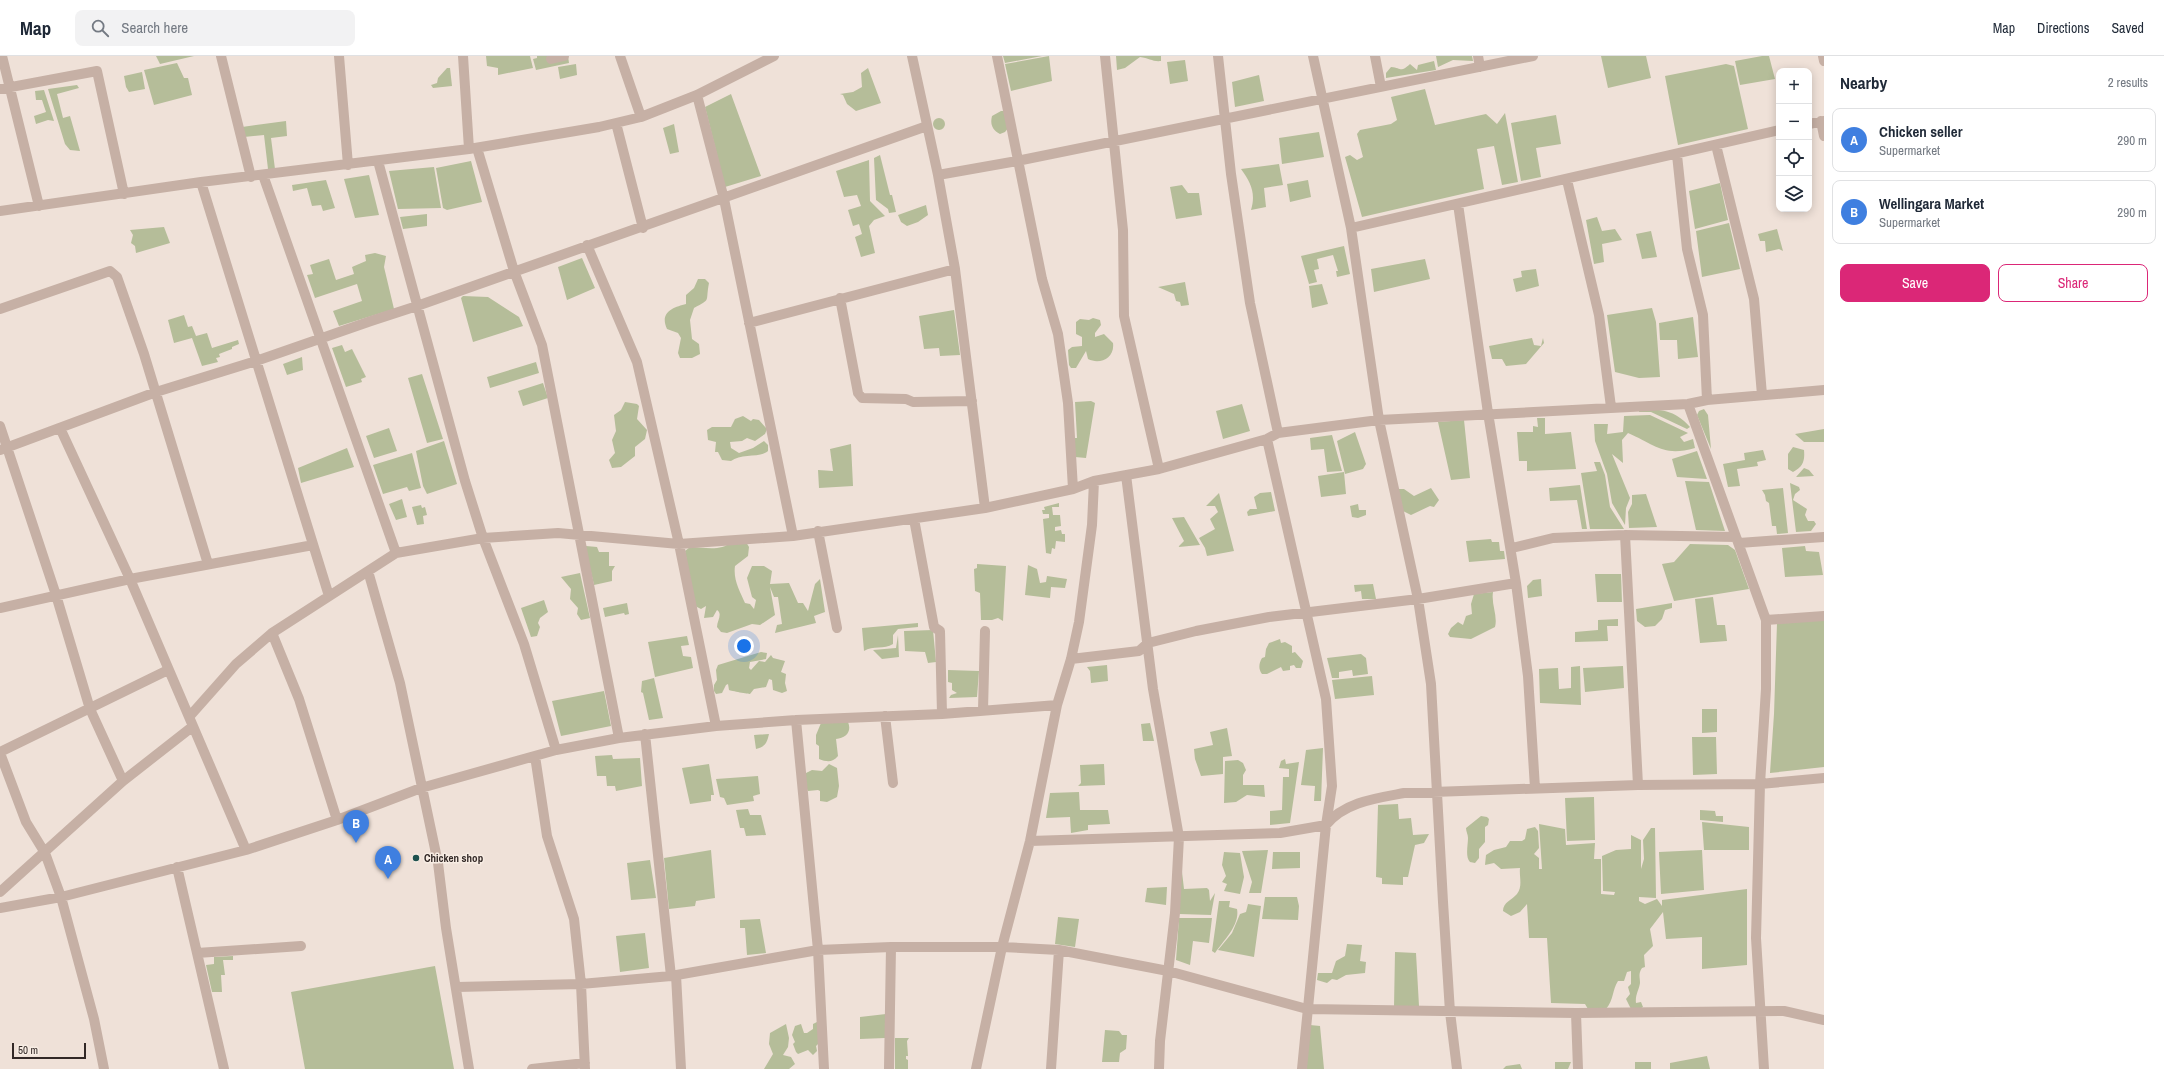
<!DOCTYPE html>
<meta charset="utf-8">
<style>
body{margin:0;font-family:"Archivo Narrow",sans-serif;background:#f2f2f3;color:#1f2937}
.controls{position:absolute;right:12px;top:12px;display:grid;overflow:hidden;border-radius:8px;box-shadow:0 2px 10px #0003}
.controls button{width:36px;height:36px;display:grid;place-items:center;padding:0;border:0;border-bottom:1px solid #e0e1e3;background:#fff;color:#1f2937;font:20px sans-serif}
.scale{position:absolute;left:12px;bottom:10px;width:74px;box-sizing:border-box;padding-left:4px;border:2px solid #322826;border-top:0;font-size:11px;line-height:14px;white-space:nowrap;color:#322826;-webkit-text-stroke:3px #f7ece3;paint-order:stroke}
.you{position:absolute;left:744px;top:590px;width:14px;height:14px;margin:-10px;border:3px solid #fff;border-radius:50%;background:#1a73e8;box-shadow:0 0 0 6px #1a73e833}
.badge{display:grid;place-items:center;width:26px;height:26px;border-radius:50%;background:#db2777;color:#fff;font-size:13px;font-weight:700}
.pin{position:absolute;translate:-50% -33px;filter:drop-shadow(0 1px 2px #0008)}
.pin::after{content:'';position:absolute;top:21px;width:14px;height:12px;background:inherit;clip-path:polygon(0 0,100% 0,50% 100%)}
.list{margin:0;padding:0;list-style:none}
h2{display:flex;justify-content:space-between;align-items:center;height:52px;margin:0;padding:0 16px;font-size:17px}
h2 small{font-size:13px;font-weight:400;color:#747a83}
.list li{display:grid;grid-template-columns:26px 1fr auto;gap:12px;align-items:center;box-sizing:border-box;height:64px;margin:0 8px 8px;padding:0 8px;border:1px solid #e0e1e3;border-radius:8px}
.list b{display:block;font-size:15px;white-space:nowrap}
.list p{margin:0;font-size:13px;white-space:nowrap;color:#747a83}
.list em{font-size:13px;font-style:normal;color:#747a83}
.actions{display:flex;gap:8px;padding:12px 16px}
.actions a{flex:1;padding:9px 0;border:1px solid #db2777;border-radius:8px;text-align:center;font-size:14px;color:#db2777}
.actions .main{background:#db2777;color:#fff}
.icon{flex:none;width:22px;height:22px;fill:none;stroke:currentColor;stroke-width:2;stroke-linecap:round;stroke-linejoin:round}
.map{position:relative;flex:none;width:1824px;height:1013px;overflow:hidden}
header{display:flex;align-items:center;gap:24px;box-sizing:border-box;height:56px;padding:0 20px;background:#fff;border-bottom:1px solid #e0e1e3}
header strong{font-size:19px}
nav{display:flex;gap:22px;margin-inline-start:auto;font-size:14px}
.search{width:280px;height:36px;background:#f2f2f3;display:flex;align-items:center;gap:10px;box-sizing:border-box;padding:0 14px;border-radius:8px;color:#747a83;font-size:15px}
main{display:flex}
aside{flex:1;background:#fff}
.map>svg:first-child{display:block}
.green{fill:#b5bd99}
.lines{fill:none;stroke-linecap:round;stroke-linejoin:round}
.minor{stroke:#c6b0a5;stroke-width:10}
.poi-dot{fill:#1e514e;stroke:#f7ece3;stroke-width:1.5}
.labels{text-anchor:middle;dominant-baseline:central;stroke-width:3;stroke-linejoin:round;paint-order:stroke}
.poi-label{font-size:11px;font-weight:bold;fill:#322826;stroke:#f7ece3;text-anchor:start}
</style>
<header>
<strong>Map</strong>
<div class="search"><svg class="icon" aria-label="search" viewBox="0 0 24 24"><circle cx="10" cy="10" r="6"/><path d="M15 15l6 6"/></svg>Search here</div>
<nav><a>Map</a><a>Directions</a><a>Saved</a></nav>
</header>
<main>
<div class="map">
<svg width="1824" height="1013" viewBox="0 0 1824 1013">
<rect width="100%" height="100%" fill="#efe1d8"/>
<path class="green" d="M156 0H194L160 8Z
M486 0H530L533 12 498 19V12L487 10Z
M537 0H568L569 7 536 14 533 3 537 2Z
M1003 0H1042L1005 7Z
M1049 0 1052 25 1011 35 1005 8Z
M1116 0H1161V5C1153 6 1149 2 1140 1L1125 12 1117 14Z
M1436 0H1472L1473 5 1453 4 1438 11Z
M1601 0H1646L1651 22 1608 32Z
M1762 0H1769L1775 23 1740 29 1735 5Z
M1185 4 1188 25 1170 28 1167 6Z
M1434 5 1436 14 1386 22V17L1391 11C1402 12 1400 17 1410 8L1417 14 1418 9Z
M177 7 184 22H188L192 39 154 49 144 14Z
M576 8 577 19 560 23 558 11Z
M1726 8 1734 10 1748 73 1678 89 1665 20Z
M447 12H450L452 30 433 32 431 29 437 27 438 22Z
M868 12 881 47 856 55 847 48 843 39 840 38 853 36 862 31 861 17Z
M142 16 145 33 129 36 126 31 124 20Z
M1259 19 1264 45 1235 51 1232 26Z
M77 29 79 32 57 38 63 62 70 60 80 95 70 94 65 88 48 33Z
M1425 33 1435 69 1486 58 1497 68 1505 57 1518 126 1502 129 1494 90 1477 93 1484 133 1362 161 1345 101 1350 99 1357 104 1363 101 1357 78 1360 74 1391 68 1397 64 1391 41Z
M44 34 54 65 48 64 36 68 34 60 46 56 42 44H36L35 35Z
M731 38 761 120 725 131 705 51Z
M1001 55H1004L1009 71 1005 76 1000 78C992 74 990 68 992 60Z
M1556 59 1561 88 1536 92 1541 121 1521 125 1511 67Z
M933 68a6 6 0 1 1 12 0a6 6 0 1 1-12 0Z
M286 65 287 80 271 82 275 113H268L264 79 244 81 242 71Z
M674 68 679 96 670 98 663 72Z
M1319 76 1324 101 1282 108 1279 82Z
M880 99 890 139H892L896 156 889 157 888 153 876 144 874 102Z
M869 104 870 145 885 160 874 164 869 170 875 197 861 201 855 181 862 178 859 168 853 170 848 154 861 150 857 139 844 141 836 115Z
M471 105 482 146 447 154 443 152 436 112Z
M1279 108 1283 129 1264 132 1266 151 1251 154C1256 137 1251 127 1241 113Z
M434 111 441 152 398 153 389 115Z
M369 119 379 159 355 162 344 123Z
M326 124 335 152 323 155 321 149 312 150 307 132 293 135 292 129Z
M1308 124 1311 141 1290 146 1287 128Z
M1720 127 1728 164 1695 173 1689 135Z
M1182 129 1188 137H1199L1202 159 1176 163 1170 131Z
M926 149 928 159 918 166 907 170 901 166 898 159Z
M427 158V170L403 173 400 161Z
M1597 161 1602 175 1615 173 1622 184 1602 188 1604 206 1594 208 1586 164Z
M1729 167 1740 213 1702 221 1696 175Z
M164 171 170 187 136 197 135 190 131 187 133 179 130 174Z
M1777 173 1783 195 1779 193 1766 196 1765 185H1760L1758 178Z
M1651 175 1657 201 1642 203 1636 178Z
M1344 190 1350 218 1337 221 1336 215H1338L1333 199 1317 203 1319 213 1314 214 1317 226 1309 228 1301 200Z
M375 197 386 200 384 211 394 253 339 270 333 255 362 245 357 228 315 242 307 219 313 218 310 209 329 203 336 224 354 218 352 211 366 205 365 199Z
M582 202 595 232 567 244 558 211Z
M1425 203 1430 223 1374 236 1371 213Z
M1536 213 1539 230 1516 236 1513 223 1522 221 1521 215Z
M698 223H705L709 227C705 247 712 242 694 252L690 264 692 283 699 288 700 298 692 302H680L678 297 681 282 678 277 667 273C659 256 674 251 686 248V239L694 232Z
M1185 226 1189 249 1181 250 1180 246 1176 245 1174 238 1158 231Z
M1322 228 1328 248 1312 252 1309 230Z
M463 240 488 241 519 261 523 270 473 286 461 242Z
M1652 252 1656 266 1660 321 1639 322 1615 316 1607 259Z
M954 254 960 299 940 300 939 292 924 293 919 260Z
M184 259 188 271 192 270 196 280 207 277 212 292 238 284 239 288 232 291V293L219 298 220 301 216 302 218 306 202 310 192 282 174 287 168 264Z
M1693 261 1698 301 1678 303 1677 284H1660L1659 267Z
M1093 262 1100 264 1101 269 1095 277V281L1104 278 1113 287C1115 302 1100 309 1088 303L1086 295 1076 312H1071L1069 309 1068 294 1072 291 1082 290V281L1076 278V266L1080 263 1089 264Z
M1532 282 1534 289 1541 290 1543 282 1544 287 1526 308 1506 310 1502 303H1492L1489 290Z
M342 289 345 296 352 293 366 321 361 323 362 326 346 331 332 292Z
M302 301 303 314 287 319 283 308Z
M536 306 539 317 490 332 487 321Z
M422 318 443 383 427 387 408 322Z
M543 327 548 342 523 350 518 335Z
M1091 345 1095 347 1086 402 1075 401 1074 382H1077L1075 346Z
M625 346 637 348 639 350 637 363 647 374 645 383 635 391V400L621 411 612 412 609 404 615 397 612 384 616 375 614 359 621 354Z
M1242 348 1250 375 1223 383 1216 355Z
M1639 352C1661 354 1674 353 1690 371L1687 373 1651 356H1639Z
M1704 353 1708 359 1711 393 1697 359 1699 355Z
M1650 359 1688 377 1680 381 1684 386 1693 383 1695 392C1663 401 1656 389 1628 377L1622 384 1623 407 1612 398 1630 442 1626 452 1625 469 1612 447 1607 418 1595 385 1594 368H1608L1607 378 1623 376 1624 360Z
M743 360 751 365 753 363 759 364 767 373 765 378 755 385 747 382 742 385 730 386 731 392 739 397 753 392 764 385 768 389V395C761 402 741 397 731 405L722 404 718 396H715L716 386 708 384 707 374 712 371H731L735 363Z
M1537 362H1545V378L1571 376 1576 413 1527 415V405H1519L1517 376H1533V370L1538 371Z
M1464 364 1470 422 1451 424 1438 366Z
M389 372 397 395 374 402 366 380Z
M1824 373V386H1804L1795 378Z
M1355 376 1366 408 1363 413 1345 418 1337 385Z
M1332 379 1342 415 1327 416 1324 393 1311 394 1310 382Z
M444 385 457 428 427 438 423 430 416 395Z
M851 388 853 430 819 432 818 414 833 415 830 393Z
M1793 391 1804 394C1805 405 1803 411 1793 416L1788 413V398Z
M347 392 354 411 301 427 298 412Z
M1763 394 1766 404 1757 406 1758 410 1737 413 1740 430 1728 431 1723 408 1745 404 1744 397Z
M1697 395 1707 423 1677 421 1672 403Z
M412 397 421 432 409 435 407 431 383 438 373 409Z
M1594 406H1600L1605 419 1610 451 1624 473H1590L1581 417 1597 415Z
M1804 412 1809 414 1814 420 1796 421Z
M1344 416 1346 438 1321 441 1318 420Z
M1685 425 1709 426 1725 475 1696 474Z
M1790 427 1799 431 1800 434 1795 438 1793 444 1807 453 1805 459 1808 465H1814L1816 468 1811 475 1796 476Z
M1580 429 1587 473H1582L1577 444 1550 445 1549 432Z
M1431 432 1439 444 1434 451 1430 450 1411 459 1403 455 1398 433H1404L1414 440Z
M1783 432 1788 477 1777 478 1776 470H1772L1769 447 1766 445 1765 439 1762 434Z
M1271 436 1275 455 1248 460 1247 456 1250 453H1257L1254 441 1260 437Z
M1219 437 1234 495 1207 500 1205 492 1199 482 1215 473 1210 463 1218 456 1215 450H1206Z
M1646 438 1657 471 1629 472 1628 456 1632 448V439Z
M402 443 407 461 396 464 389 448Z
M1059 447V451H1052L1053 459H1060L1061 470 1055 471V475L1061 474 1062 478H1065V486L1056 485 1055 493 1052 492 1051 498 1046 497 1043 463 1049 462V458H1043L1042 454H1045L1044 451Z
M1358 448 1359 454H1366V459L1358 462 1352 461 1350 450Z
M421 449 422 452 425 451 427 459 423 460 424 468 417 469 412 451Z
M1184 461 1200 489 1178 491 1184 485 1172 462Z
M1491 483 1492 486H1499L1500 495H1504L1505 503 1469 506 1466 485Z
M731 486H746L749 491 748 500 735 510C733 524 740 535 745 547L750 548 754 553 756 544 752 541 747 522 752 510H764L772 515 770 528 789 527 798 547H803L808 555 815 528 820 523 825 556 814 560 816 567 775 577 777 569 782 568 778 541H774L770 531 775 559 760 569 752 568 727 577 721 576 717 571C717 565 723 558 717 554L713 561 704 562 706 550 701 553 695 550 685 495 690 491C703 491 721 496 731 486Z
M1690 488 1728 489 1735 494 1749 533 1674 545 1662 508 1674 506Z
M586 490 597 491 599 496H609V510H615L612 515V525L594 529 585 491Z
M1805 490 1806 495 1819 496 1823 519 1785 521 1782 492Z
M977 508 1006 510 1003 565 998 562 992 564H981L980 537 975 535 974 513 977 512Z
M1028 509 1037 513 1040 527 1046 526 1047 520 1067 523 1065 532 1051 531 1050 542 1025 539Z
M580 517 590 562 581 564 577 558 578 552 570 543 571 533 561 521Z
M1595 518H1621L1622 546H1597Z
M1541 523 1542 540 1528 542 1527 530 1533 524Z
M1373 528 1376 543H1362L1361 535 1355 536 1354 529Z
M1493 536C1491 548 1498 560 1495 571L1471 583 1450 581 1448 578 1451 572 1458 566 1463 569 1466 560 1472 558 1471 548 1474 538Z
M1713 541 1717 569H1725L1727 585 1700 587 1695 543Z
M544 544 548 556 540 562 538 567 540 571 537 580 531 581 521 552Z
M627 547 629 558 625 559 624 557 605 561 603 552Z
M1672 547V552L1665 554 1662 563 1655 570 1645 571 1637 565 1636 553Z
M1618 563V570H1607L1608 585 1575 586V576L1598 574V564Z
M1824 563V711L1770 717 1774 658 1777 567Z
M918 567V571L898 573 893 579V588C884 594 873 589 864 595L862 572Z
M933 574 936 606 928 607 925 596 905 595 904 575Z
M898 579 899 601 882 603 873 594 896 592Z
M687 580 689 589 681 590 683 600 691 601 693 612 655 621 648 586Z
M1280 583 1281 587 1285 586 1292 590V597L1295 596 1303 605 1301 612H1296L1294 609 1290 610V614L1283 615 1281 611 1267 618H1262C1258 613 1259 607 1262 602L1265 601 1266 593 1269 587Z
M761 596 767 597 766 603 750 606 749 612 751 614 759 605 765 606 771 599 773 602 785 605 781 616 786 618 785 627 787 635 782 637 773 634 772 624 769 623 766 631 754 633 750 638C749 638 731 635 729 634L728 628 726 629 722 637 716 638 714 635V629L717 624 716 614 718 609Z
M1361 598 1366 602 1368 618 1353 620 1352 614 1339 616V622H1332L1327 602Z
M1107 609 1108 625 1091 627 1090 615 1087 611Z
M1580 610 1581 649 1540 647 1539 613 1558 612 1559 633 1571 632V611Z
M1623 610 1624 632 1585 636 1583 612Z
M948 614 979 615 977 641 949 642 951 639 957 637 952 634V627L948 626Z
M1372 620 1374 639 1335 643 1332 624Z
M654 622 663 662 649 664 643 637 641 636 642 625Z
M604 635 611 670 561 680 552 645Z
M1702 653H1717V676L1702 677Z
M848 666C852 676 846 682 836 683L838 700C832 707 827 706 819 703V690L816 688V679L821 667Z
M1150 667 1154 685H1143L1141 668Z
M1227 672 1232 700 1223 701V718L1201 720 1195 703 1194 693 1213 689 1210 676Z
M769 678C767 687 765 691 756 693L754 679Z
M1692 681H1716L1717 718 1693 719Z
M1323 692 1321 745H1314L1315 730 1301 729 1306 694Z
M612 699 613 703 640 702 642 730 616 735 615 730H607L606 720H597L595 700Z
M1285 703 1286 708 1299 706 1290 767 1270 769V755L1282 754 1283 721H1289V713L1279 712 1281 705Z
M1238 704 1243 707 1246 714 1243 719V729H1264L1265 741 1247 739 1236 746 1224 747 1225 705Z
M709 708 714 739H711V745L690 748 682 712Z
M829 708 837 712 839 730 837 741 827 746 820 745V735L818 734 808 735 805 730 806 717 812 714 822 715Z
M1104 708 1105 729 1078 730 1081 727 1080 709Z
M758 720 760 738 753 740 754 745 727 749 724 742 720 741 716 723Z
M1079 736 1080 754H1108L1110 768 1088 769V774L1071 777 1070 761 1046 762 1050 737Z
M1594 741 1595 784 1567 785 1565 742Z
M1398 748 1399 763 1411 762 1413 779 1429 778 1424 787 1415 789 1408 821H1403V829L1382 828V822L1376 821 1378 749Z
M748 753 750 759H761L766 779 746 780 744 772H740L736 754Z
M1700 754 1715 755 1716 760H1723V766L1700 764Z
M1481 760 1487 761 1489 763 1488 769 1485 771V786L1479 793V802L1475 807 1470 806C1465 801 1468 789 1468 782 1468 779 1466 775 1466 772Z
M1702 766 1749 771V794H1704Z
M1539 768 1565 773 1566 789 1595 787 1594 803H1601V838L1614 839 1615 836 1603 835 1602 800 1616 794 1631 793V779L1641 784V813L1644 803 1643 784 1651 772H1655L1656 842 1639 841V845L1645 848 1657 843 1662 850V844L1747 833V909L1702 913V881L1666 883 1663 856 1650 873 1653 890 1644 899 1645 911 1642 912C1638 918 1640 921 1640 927 1639 934 1635 939 1636 947L1641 946 1643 951 1640 953H1631L1626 943 1630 938 1628 931 1631 928V915L1627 916 1624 925H1618C1612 934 1614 944 1606 953H1588L1585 948 1551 947 1547 882H1529L1527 848 1520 856 1511 860 1503 855C1503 846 1512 844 1517 838 1523 831 1519 820 1520 812L1501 813 1494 807 1485 809 1486 799 1494 794 1506 791 1510 785H1522L1525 783 1527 773 1535 771 1538 775 1539 792 1534 798 1539 802V813H1542Z
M711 794 715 842 696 845 695 850 669 853 664 802Z
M1268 794 1261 837H1249L1252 826 1242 795Z
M1702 794 1704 834 1661 838 1659 796Z
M1224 796 1240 797 1244 821 1240 838 1224 835 1227 828 1222 826 1226 820 1222 809Z
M1273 796H1300V812L1272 813Z
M650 804 656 842 631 844 627 807Z
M1181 816H1182L1184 833 1207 832 1209 834 1210 845 1215 837 1211 859 1179 858Z
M1167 831 1166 849 1145 846 1147 832Z
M1265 841H1297L1299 850 1298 864 1262 863Z
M1219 845H1230L1229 851 1237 853C1240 869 1224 884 1215 897L1212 895Z
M1248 848 1261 850 1254 901 1218 894 1232 877 1240 858 1246 856Z
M1058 861 1079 863 1075 891 1055 888Z
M1179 862H1212L1209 887 1193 885 1190 909 1176 904Z
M760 863 766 897 747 899 745 872H740V864Z
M645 877 649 912 620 916 616 880Z
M1347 888 1362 889 1360 905 1366 906 1365 917 1346 919 1337 924 1332 923 1327 927 1317 924 1318 917H1332L1336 905 1345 900Z
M1395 896 1416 897 1419 950 1394 951Z
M233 900V904H223L225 919H221L222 936H212L206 909 214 908V901Z
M435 910 454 1013H305L291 936Z
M886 958 885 982 860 983V961Z
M817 966 819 987 816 990 817 995 813 999 808 994 798 998 796 996 793 988 795 986 792 979 795 970 801 968 804 977H807L813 973V968Z
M786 968 789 982 788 991 783 999 791 1001 795 1008 789 1013H764L773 998 769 988 770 977Z
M1310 969 1320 970 1324 1013H1306Z
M1105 974 1119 975 1122 979H1127L1126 993 1120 997 1119 1006H1102Z
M895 982H909L907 985 908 1000H906V1003L908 1004V1013H895Z
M1707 1000 1710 1013H1670V1007Z
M1555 1006H1571L1568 1013H1555Z
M1635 1006H1651V1013H1635Z
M1520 1008 1522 1013H1503L1506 1010Z"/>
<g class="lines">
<path class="minor" d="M2 0 39 150
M221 0 251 121
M339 0 348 109
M463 0 469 93
M620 0 641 61
M912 0 938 119 955 213 985 452
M997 0 1042 223 1058 278 1068 347 1073 433
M1105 0 1123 174 1124 260 1159 413
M1218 0 1231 118 1250 247 1278 377
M1313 0 1351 172 1379 364 1418 543 1431 628 1443 846 1450 956 1457 1013
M1375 0 1381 31
M1478 0 1480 11
M1823 0 1824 5
M551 3 564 0
M0 33 97 15 124 138
M697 39 724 143 793 480
M1821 65 1824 80
M616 67 643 172
M1809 68 1824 65
M1716 89 1754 243 1762 339
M477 92 514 215 542 289 619 682
M1677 99 1687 193 1703 259 1707 344
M378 105 465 425 483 482 524 588 556 694
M263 119 396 497
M938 119 1017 105 1533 0
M1567 124 1599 259 1611 351
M201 126 329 540
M1458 148 1488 357 1516 527 1528 620 1535 732
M0 155 201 126 469 93 599 71 641 61 697 39 774 0
M1351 172 1779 74
M587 189 637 306 679 488 716 670
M840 242 858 337 862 342 906 343 913 346 972 345
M0 253 110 215 117 221 144 298 208 508
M749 267 955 213
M1688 348 1766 564V633L1760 728 1756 882 1764 1013
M0 370 56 539 90 653 123 725
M60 372 130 523 246 794
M1267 383 1326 643 1332 730 1326 769 1302 1013
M0 394 156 336 256 305 371 265 417 250 927 70
M1126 419 1153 633 1179 781 1175 857 1160 985 1159 1013
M914 463 934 571 940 575 942 658
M818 475 837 572
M1625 479 1638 729
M1739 487 1824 481
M1512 492 1553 482 1625 479 1736 481
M368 515 400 627 438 807 446 872 469 1013
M0 552 130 523 313 489
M1766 564 1824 560
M272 577 299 643 337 764
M1071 603 1139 595 1148 587 1196 575 1269 561 1418 543 1516 527
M983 654 985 575
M885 660 893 727
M189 661 236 608 272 577 396 497 483 482 558 477 679 488 793 480 985 452 1073 433 1094 425 1159 413 1267 383 1278 377 1379 364 1688 348 1707 344 1824 334
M796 664 818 894 824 1013
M645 678 671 920
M0 696 168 614
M0 697 26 766 45 797 61 841 94 963 104 1013
M535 700 547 780 574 863 581 928 585 1013
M1030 785 1280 777 1326 769C1344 746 1377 742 1404 737L1638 729 1760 728 1824 722
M177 811 224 1013
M0 836 123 725 192 671
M0 852 61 841 246 794 337 764 421 732 556 694 619 682 716 670 796 664 942 658 1057 649
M197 897 301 890
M676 919 681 1013
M457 931 581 928 671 920 818 894 891 891H1002L1059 894 1168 915 1307 953 1576 957 1784 955 1824 964
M1576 957 1578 1013
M532 1013 585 1007
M889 1013 891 891
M976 1013 1002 891 1030 785 1057 649 1071 603 1079 566 1092 469 1094 425
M1051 1013 1059 894"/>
</g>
<circle class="poi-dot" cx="416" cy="802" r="4"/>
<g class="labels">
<g class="poi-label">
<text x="424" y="802">Chicken shop</text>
</g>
</g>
</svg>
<div class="controls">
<button>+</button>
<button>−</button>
<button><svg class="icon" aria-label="locate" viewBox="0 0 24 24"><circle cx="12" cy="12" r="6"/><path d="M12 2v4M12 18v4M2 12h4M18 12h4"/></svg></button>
<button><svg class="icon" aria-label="layers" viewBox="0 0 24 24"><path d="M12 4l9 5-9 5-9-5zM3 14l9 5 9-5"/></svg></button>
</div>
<div class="scale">50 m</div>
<div class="you"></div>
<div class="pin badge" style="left:388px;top:823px;background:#3f7fe0">A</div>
<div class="pin badge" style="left:356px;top:787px;background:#3f7fe0">B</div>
</div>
<aside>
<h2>Nearby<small>2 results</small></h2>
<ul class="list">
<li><span class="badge" style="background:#3f7fe0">A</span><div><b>Chicken seller</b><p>Supermarket</p></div><em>290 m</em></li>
<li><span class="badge" style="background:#3f7fe0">B</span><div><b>Wellingara Market</b><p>Supermarket</p></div><em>290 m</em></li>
</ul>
<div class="actions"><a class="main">Save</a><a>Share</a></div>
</aside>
</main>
